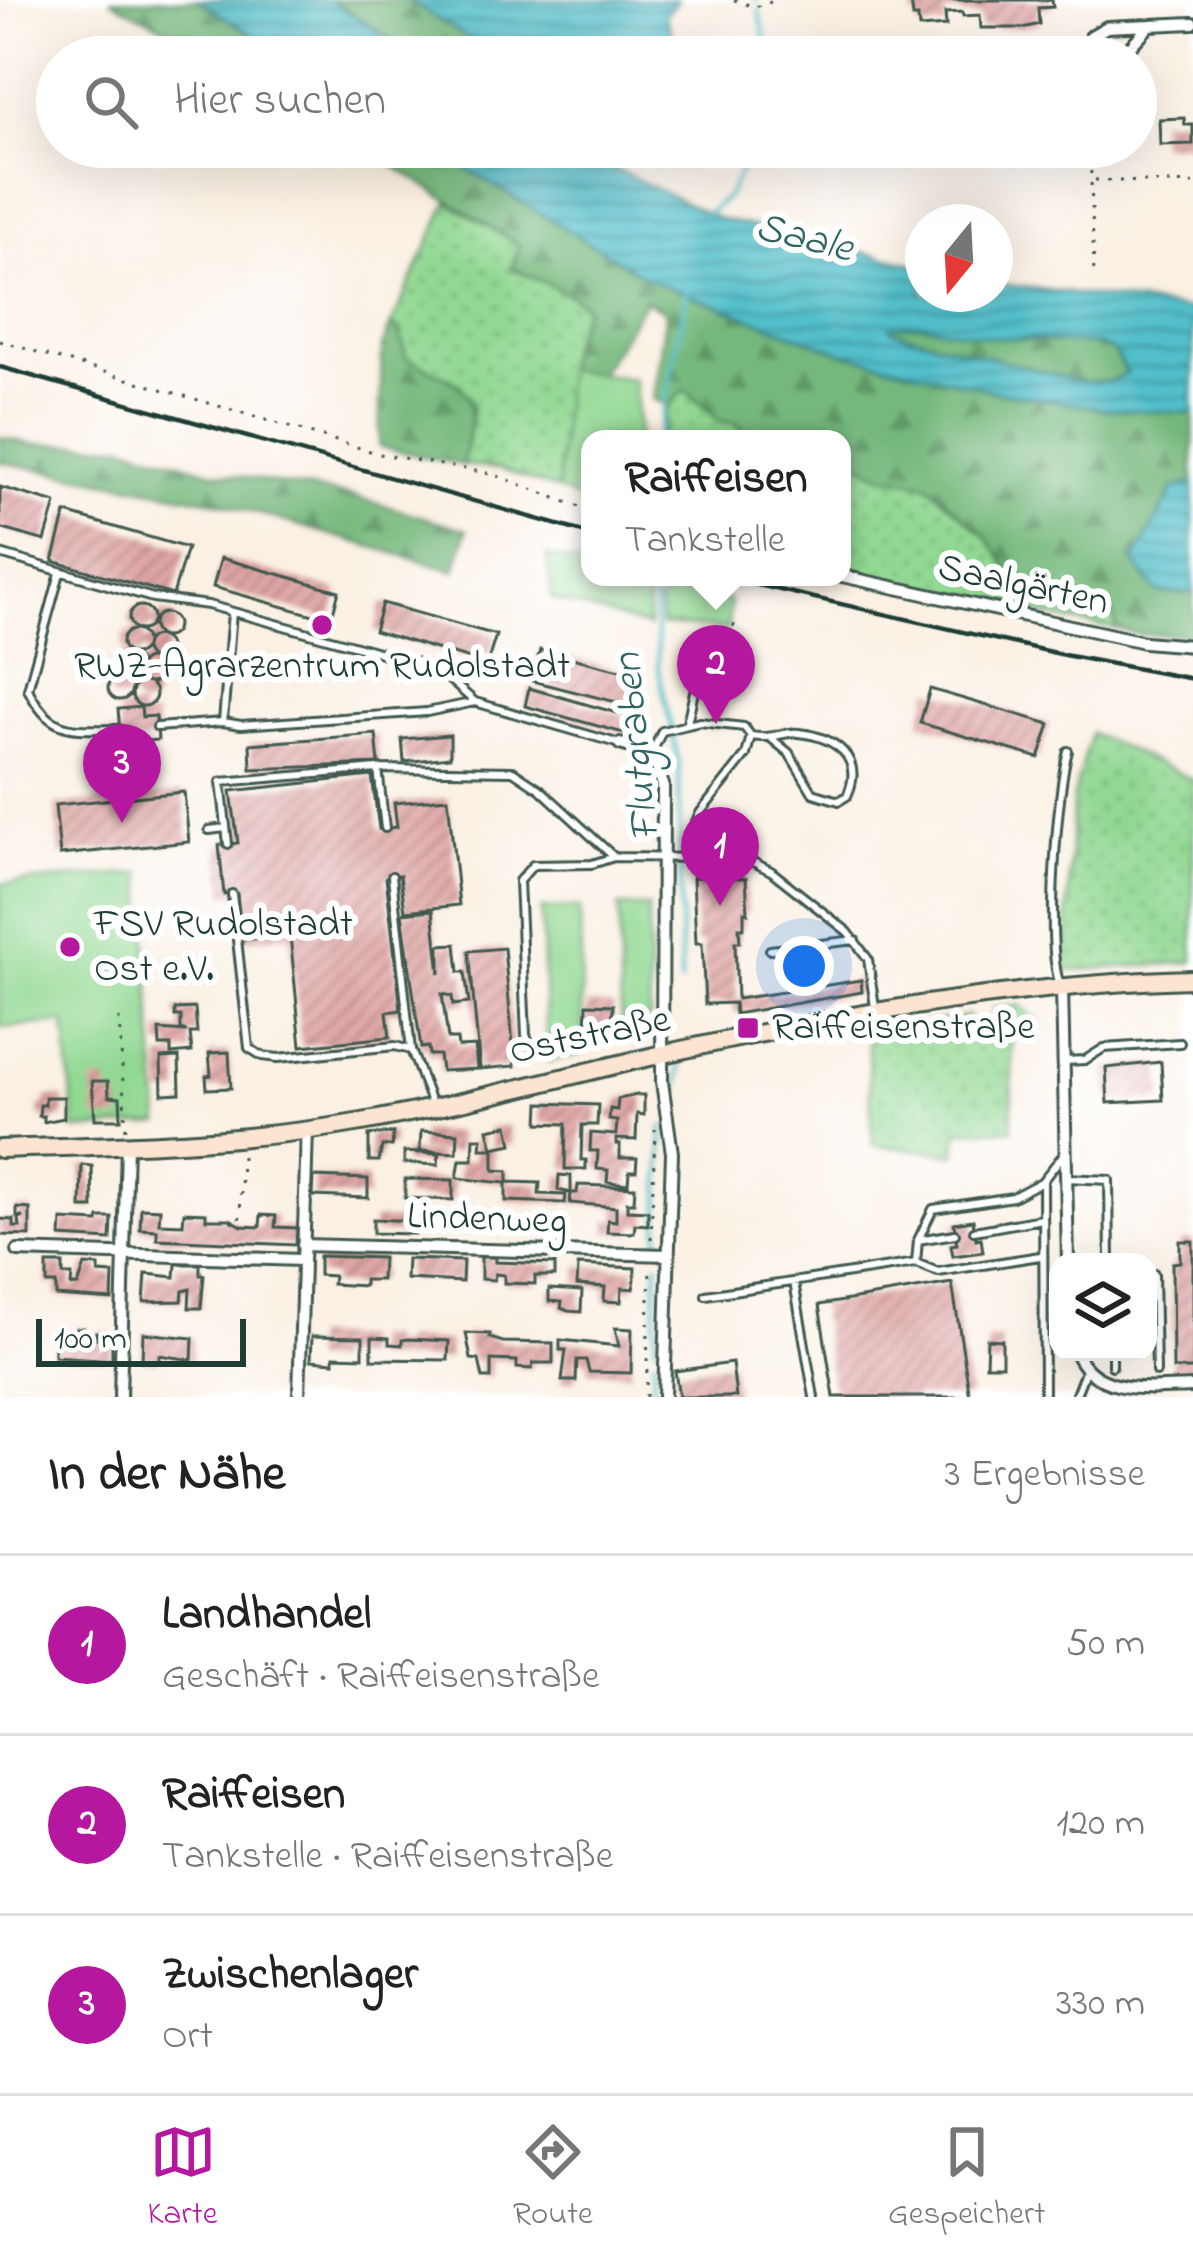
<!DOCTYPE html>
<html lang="de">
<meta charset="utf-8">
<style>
body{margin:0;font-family:"Indie Flower",sans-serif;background:#f6f6f6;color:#222}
.controls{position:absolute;right:36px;bottom:36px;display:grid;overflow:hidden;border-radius:24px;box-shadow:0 12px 48px #0002}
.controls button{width:108px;height:108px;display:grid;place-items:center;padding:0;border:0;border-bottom:3px solid #e0e0e0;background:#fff;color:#222;font:60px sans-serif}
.compass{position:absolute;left:905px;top:204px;width:108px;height:108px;border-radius:50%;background:#fff;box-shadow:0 12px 48px #0002;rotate:198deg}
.scale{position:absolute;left:36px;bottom:30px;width:210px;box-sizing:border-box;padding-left:12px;border:6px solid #1f3d34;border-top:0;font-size:33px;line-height:42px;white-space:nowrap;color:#1f3d34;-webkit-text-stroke:9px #fff;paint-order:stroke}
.you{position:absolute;left:804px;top:966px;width:42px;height:42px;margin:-30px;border:9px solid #fff;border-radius:50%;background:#1a73e8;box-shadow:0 0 0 18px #1a73e833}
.badge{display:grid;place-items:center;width:78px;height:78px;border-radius:50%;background:#b5179e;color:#fff;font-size:39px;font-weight:700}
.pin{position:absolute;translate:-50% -99px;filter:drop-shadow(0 3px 6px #0008)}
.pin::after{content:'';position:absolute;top:63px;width:42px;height:36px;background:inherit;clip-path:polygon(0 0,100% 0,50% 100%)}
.popup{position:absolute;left:581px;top:430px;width:270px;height:156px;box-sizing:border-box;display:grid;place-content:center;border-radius:24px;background:#fff;filter:drop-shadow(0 3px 9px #0005);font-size:39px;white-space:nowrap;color:#767676}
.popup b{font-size:45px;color:#222}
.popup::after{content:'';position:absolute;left:50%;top:100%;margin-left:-24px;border:24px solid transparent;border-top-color:#fff}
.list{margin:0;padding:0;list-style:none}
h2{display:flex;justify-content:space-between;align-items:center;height:156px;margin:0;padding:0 48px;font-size:51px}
h2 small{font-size:39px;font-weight:400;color:#767676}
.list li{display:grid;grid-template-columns:78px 1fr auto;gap:36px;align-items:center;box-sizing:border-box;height:180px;padding:0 48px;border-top:3px solid #e0e0e0}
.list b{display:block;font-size:45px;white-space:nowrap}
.list p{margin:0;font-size:39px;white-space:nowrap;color:#767676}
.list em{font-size:39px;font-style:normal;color:#767676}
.icon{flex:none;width:66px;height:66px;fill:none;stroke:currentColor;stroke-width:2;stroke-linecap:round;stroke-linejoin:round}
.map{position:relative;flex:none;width:1193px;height:1397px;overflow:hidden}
.search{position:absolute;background:#fff;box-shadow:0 12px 48px #0002;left:36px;right:36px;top:36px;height:132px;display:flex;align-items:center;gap:30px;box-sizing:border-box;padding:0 42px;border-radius:66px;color:#767676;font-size:45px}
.sheet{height:696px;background:#fff}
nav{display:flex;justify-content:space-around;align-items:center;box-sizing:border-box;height:168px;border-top:3px solid #e0e0e0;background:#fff;font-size:33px;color:#767676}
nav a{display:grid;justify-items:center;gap:6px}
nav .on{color:#b5179e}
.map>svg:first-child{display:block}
.grass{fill:url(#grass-dots);stroke:#588a63;stroke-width:3}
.forest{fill:url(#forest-firs);stroke:#4a7a58;stroke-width:3}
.garden{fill:#91d892;stroke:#588a63;stroke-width:3}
.water{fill:url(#water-rules);stroke:#387e7f;stroke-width:3;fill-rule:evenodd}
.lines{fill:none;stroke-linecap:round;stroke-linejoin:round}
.stream{stroke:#52bfca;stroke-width:4.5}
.building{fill:url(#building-hatch)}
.lane-casing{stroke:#40584e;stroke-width:12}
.street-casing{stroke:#40584e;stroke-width:16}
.secondary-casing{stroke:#40584e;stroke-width:22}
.path{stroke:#40584e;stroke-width:3;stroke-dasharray:3 9;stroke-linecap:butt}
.lane{stroke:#fff;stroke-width:6}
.street{stroke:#fff;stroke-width:10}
.secondary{stroke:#fce5d0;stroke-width:16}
.rail{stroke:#1f3d34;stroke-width:4.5}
.poi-dot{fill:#b5179e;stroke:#fff;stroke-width:4.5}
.labels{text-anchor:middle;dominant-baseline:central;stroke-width:12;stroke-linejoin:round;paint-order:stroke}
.street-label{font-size:39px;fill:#1f3d34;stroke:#fff}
.poi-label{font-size:39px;fill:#1f3d34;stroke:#fff;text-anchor:start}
.water-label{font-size:42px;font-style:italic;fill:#2e6461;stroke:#fff}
</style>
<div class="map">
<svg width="1193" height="1397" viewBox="0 0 1193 1397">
<defs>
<pattern id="grass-dots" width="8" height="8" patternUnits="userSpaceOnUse" patternTransform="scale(3)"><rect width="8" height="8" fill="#91d892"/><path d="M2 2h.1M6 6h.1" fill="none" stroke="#7dba7e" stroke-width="1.8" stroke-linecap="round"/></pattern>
<pattern id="forest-firs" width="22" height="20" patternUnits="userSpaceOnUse" patternTransform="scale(3)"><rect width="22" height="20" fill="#74b87c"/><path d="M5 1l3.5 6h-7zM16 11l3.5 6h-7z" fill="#5f9766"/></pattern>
<pattern id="water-rules" width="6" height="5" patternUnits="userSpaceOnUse" patternTransform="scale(3)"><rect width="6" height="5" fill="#52bfca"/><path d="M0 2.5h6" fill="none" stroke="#439ca5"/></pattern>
<pattern id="building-hatch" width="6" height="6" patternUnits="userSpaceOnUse" patternTransform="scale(3)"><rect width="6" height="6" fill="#dfa5a4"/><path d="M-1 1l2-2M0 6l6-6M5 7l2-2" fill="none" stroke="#b48886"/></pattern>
</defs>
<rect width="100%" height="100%" fill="#fff"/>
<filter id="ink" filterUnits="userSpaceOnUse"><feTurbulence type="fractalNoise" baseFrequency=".00833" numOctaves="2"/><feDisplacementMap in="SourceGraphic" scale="24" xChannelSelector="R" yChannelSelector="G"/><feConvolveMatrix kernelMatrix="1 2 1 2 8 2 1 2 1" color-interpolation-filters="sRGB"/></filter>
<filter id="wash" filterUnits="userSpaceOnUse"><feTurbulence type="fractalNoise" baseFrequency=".004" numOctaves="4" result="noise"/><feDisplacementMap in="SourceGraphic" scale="48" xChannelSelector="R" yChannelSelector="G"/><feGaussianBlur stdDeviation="2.7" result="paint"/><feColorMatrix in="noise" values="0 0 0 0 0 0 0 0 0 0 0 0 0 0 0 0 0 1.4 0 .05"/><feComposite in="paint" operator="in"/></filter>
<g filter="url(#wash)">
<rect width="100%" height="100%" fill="#faf0e3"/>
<path class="grass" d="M448 202 519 245 512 268 569 294 586 306 567 353 558 490 499 469 463 465 473 409 459 384 406 357 400 331 391 325Z
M684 389 720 422 736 423 750 439H662L669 406Z
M831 422 856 432 883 476 926 483 985 535 1025 592 1113 611 1117 629 1025 612 842 569V439H824Z
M1091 733 1193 780V962L1065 971 1073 797Z
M1020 1005 1038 1021 1012 1035V1129L958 1131 956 1154 873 1145 867 1034 968 1016 972 1036 996 1032 993 1009Z"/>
<path class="forest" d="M110 0H198L287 57H221Z
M330 0H407L498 57H418Z
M364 147H430L652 281 843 353 999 392 1107 409 1193 413V483L1174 488 1158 593H1193V633L1141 635 1117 629 1112 611 1025 592 985 535 926 483 883 476 857 462 855 432 831 422 824 439H750L736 423 720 422 685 389 669 406 653 399 666 311 645 301 599 374 565 369 567 353 585 306 569 294 512 268 519 245Z
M920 324 991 337 1098 345 1113 351 1127 373 1109 382H1082L894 331 888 326Z
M391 325 400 331 406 357C478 394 477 384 463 465L379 447 382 347Z
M0 437 32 444 124 445 214 472 355 497 467 530 455 571 215 501 0 462Z"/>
<path class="garden" d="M565 369 634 379 639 439H590V504L558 490Z
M547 556 590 567V577H627L647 582 649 627 552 599Z
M675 587 730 601 728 629 662 625 659 602Z
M142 873 160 1124 75 1130 65 1023 0 1028V884Z
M619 907H648L650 1018 621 1037Z
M580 908 583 1053 547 1061 541 909Z"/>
<path class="water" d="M198 0H330L418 57H287Z
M407 0H678L665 15 672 34 671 57H498Z
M430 147H570L717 218 923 266V294H995V283L1193 310V413L1107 409 999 392 843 353 652 281ZM920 324 990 337 1098 345 1113 351 1127 373 1109 382H1082L894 331 890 327Z
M1193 483V593H1158L1133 562 1174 488Z"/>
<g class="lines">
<path class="stream" d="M756 0V1
M759 10 769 57
M705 215 728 196 752 147
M658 439 687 292
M653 577 659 672 679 764 681 982
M676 1102 680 1066
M658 1246 663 1126
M655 1346 657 1264
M653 1397 654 1360"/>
</g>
<g id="blocks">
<path class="building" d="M911 0H1052L1053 7 1038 8 1039 24 1023 28H981L980 15 963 16 962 12 945 13 946 26 919 28 918 17H913Z
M1184 118 1185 125H1193V144L1160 145 1159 119Z
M0 487 56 503 45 541 0 528Z
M66 513 187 548 173 595 53 561Z
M221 558 339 591 331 620 213 587Z
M382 603 496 635 487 664 374 631Z
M129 618a12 12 0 1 1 24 0a12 12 0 1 1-24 0Z
M153 625a12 12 0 1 1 24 0a12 12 0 1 1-24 0Z
M122 642a12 12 0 1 1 24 0a12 12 0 1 1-24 0Z
M145 648a12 12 0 1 1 24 0a12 12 0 1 1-24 0Z
M540 650 644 676 636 707 532 681Z
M115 665a12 12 0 1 1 24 0a12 12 0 1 1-24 0Z
M138 671a12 12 0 1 1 24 0a12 12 0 1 1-24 0Z
M108 688a12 12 0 1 1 24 0a12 12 0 1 1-24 0Z
M132 694a12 12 0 1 1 24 0a12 12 0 1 1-24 0Z
M529 688 628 716 623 733 525 706Z
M930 689 1050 724 1039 758 920 723Z
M141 707 142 717 156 716 158 740 121 743 118 709Z
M376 734 379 764 251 769 250 744Z
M450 735V757L404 762 402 739Z
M372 776 379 829 397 827 394 803 448 798 459 905 405 911 400 875 386 877 401 1010 387 1012 390 1037 301 1046 290 935 242 940 237 894 224 895 219 845 238 843 231 791Z
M184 792 189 842 60 855 55 805Z
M693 877 746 878 748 913 744 912V928H739L740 942H735L737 999 861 980 862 992 735 1014 734 1003 705 1004 702 943H696Z
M433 910 440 974V945L456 944 459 972H465L469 1003 453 1005 452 996 442 994 448 1039H457L458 1047 475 1046 477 1069 441 1071 439 1055H429L428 1047 421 1048 402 913Z
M504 948 515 1066 480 1069 469 951Z
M587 1004 613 1005 612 1034 586 1033Z
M195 1008 197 1033H190L192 1052 171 1054V1046H160L159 1030 187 1032 181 1030V1016H175V1009Z
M229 1052 231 1088 207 1089 206 1076 211 1075 209 1053Z
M179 1057 180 1093 162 1094 161 1058Z
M1161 1062 1163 1100 1108 1103 1106 1068Z
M92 1081H108L109 1096 120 1097 121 1119H95Z
M637 1095H644V1115L637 1114 636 1140 616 1139V1144H620V1158H637L636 1171H629L628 1184 607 1182 608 1170 597 1169 598 1151H590L591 1133 616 1135 617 1121 609 1120 610 1109 617 1110 618 1099Z
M45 1097H64V1118L44 1122V1116H39L40 1105H45Z
M540 1103 598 1105 597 1125H582L581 1160H586V1169H565L566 1124 539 1123Z
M508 1125 512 1144 493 1148 488 1129Z
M421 1131 458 1133 457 1153 420 1151Z
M393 1133 392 1146H382L379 1161H369V1135Z
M474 1138H482L481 1149H494V1170L508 1171V1182L540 1183 539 1194 566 1195 565 1203 506 1201V1183L457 1178 460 1160H473Z
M404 1152 439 1154 438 1165 404 1163Z
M82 1165 92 1166 93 1208H81Z
M559 1175 571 1176V1193H577L578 1185 635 1187 634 1202H627V1210L648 1211V1225L635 1224 634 1233 607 1232 608 1220 616 1221V1207L570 1203 571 1193 558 1190Z
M314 1177 368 1179V1198L313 1196Z
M405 1179 453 1180V1200L405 1198Z
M17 1208 30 1209V1236L0 1235V1219L14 1220V1227H20L19 1219 24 1217H17Z
M141 1208 160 1209 159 1223 183 1224 184 1212 206 1213V1219H230L242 1226 260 1227 261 1215 276 1216 275 1227 297 1228 296 1245 157 1239V1230L140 1229Z
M99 1218H112L111 1240 61 1237 62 1220 98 1222Z
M373 1219 415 1221 414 1234 373 1233Z
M973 1220 976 1239 981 1238 983 1252 953 1256 951 1245 957 1244 954 1223Z
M1180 1241H1193V1369H1173L1172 1263 1180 1262Z
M319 1256 382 1258 381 1280H364V1286L332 1284 333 1276 319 1275Z
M481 1257H495V1262L555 1264V1276H535V1284L504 1283V1275L495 1274 494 1280 481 1279Z
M407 1259 463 1261 462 1282 406 1279Z
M47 1264H63V1275H72L71 1286H78L85 1265 99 1266V1273L113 1274 112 1300 56 1296V1284H47Z
M176 1264H200V1275H204L201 1308H189L190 1289 183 1291 182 1301 144 1302 146 1274 175 1277Z
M578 1265 635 1268 634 1289 622 1288 621 1302 604 1301 605 1287 577 1285Z
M952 1283 970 1397H834L819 1305Z
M549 1289 582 1291 581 1312 568 1311 561 1308 562 1302 549 1301Z
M76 1328H84V1338H96V1332H112V1360L54 1356V1338H76Z
M615 1328 632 1329 631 1373 589 1372 586 1360H577L576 1381H562L566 1350H560V1340L619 1346Z
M143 1333 193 1338 192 1360 159 1355V1362L142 1361Z
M466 1333 490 1334V1338L503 1342 553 1343V1363H533L532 1369 517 1368V1361L491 1360V1378H483L479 1360 471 1359Z
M312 1336 363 1337V1357L334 1356V1362L311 1360Z
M372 1337 389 1338V1344L402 1345V1340L408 1339 449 1341 448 1360 372 1359Z
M987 1339 1002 1340V1365H986Z
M732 1363 736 1397H679L675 1371Z"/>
</g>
</g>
<g filter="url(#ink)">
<use href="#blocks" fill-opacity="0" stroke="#40584e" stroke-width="3"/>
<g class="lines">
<g class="lane-casing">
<path id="lane" d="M0 554 153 598 208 605 436 668 475 702 620 744
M60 573 28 689C51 736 73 729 119 729
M223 722 241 725 427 712 475 702
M687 723 696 683
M157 727 223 722 232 612
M751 736C776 740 781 731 799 733 835 737 865 758 847 796L839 801 813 793 789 753 772 739
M652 753 662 731 700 722 744 727 751 736 746 755 700 813 695 824V858
M378 769 513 771 540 789 614 857
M209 830 226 828
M228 844 221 782 378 769 385 828
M392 876 411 1050 432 1105
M232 894 249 1048 262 1056 278 1058 395 1046 411 1050
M770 950 855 940
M1060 984C1045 950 1057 790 1068 751
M533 1050 526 1035 519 881 533 865 592 864 614 857 712 858 753 862 771 871 848 932 868 959 875 1007
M1064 1061 1085 1060 1104 1048 1180 1043
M1066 1178 1109 1180 1110 1262
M974 1231 1042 1219
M918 1240 955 1234
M916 1263 938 1272 1040 1256
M1148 1274H1154L1156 1372
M794 1282 814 1397
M706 1295 916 1263 918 1240 933 1209 1013 1197 1043 1181
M1112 1352V1366
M1044 1397 1043 1180 1064 1154
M1075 1397 1086 1369"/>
</g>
<g class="street-casing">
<path id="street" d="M1097 57 1089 46 1091 36 1107 27 1193 23
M1121 57 1150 25
M842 576 1144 642 1193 646
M620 744 652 753 663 785 662 1082 672 1153 664 1397
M1062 987 1068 1262
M303 1245 669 1255
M18 1251 302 1260
M1076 1352C1094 1397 1153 1388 1193 1387
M120 1397 127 1144
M299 1397 307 1129"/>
</g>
<g class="secondary-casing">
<path id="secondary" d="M0 1149C120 1145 244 1143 362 1122 460 1105 557 1078 654 1056 828 1017 1015 984 1193 979"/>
</g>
<path class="path" d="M734 0 755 7 774 1
M1090 147 1094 275
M1095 180 1193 184
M0 341 380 454 493 474 590 511
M701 677 726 645 737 618
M119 1018 126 1130
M230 1221H240L242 1155
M651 1239 655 1129
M646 1397 650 1267"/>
<use href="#lane" class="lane"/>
<use href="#street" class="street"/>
<use href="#secondary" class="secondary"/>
<path class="rail" d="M0 367 590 534
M723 577 1064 655 1193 679"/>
</g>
</g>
<g class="poi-dot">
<circle cx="322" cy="625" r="12"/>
<circle cx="70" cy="947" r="12"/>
<rect x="736" y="1016" width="24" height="24" rx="6"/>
</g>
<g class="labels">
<g class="street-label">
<text transform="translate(1023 586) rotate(12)">Saalgärten</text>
<text transform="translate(590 1037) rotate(-12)">Oststraße</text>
<text transform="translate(487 1220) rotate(2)">Lindenweg</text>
</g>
<g class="poi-label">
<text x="322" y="667" text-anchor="middle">RWZ-Agrarzentrum Rudolstadt</text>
<text x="94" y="925">FSV Rudolstadt<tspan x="94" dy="45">Ost e.V.</tspan></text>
<text x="772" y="1028">Raiffeisenstraße</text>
</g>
<g class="water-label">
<text transform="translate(804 239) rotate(14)">Saale</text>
<text transform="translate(638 747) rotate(-96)">Flutgraben</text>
</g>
</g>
</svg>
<div class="controls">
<button><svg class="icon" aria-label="layers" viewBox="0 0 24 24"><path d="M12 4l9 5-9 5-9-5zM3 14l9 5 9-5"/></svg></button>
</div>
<svg class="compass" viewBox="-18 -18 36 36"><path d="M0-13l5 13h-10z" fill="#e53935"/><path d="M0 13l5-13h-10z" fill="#767676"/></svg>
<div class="scale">100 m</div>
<div class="you"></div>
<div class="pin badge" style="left:720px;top:906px">1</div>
<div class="pin badge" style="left:716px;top:724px">2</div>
<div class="popup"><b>Raiffeisen</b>Tankstelle</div>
<div class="pin badge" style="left:122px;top:823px">3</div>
<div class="search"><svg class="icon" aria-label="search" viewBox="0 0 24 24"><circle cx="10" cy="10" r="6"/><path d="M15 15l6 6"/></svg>Hier suchen</div>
</div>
<section class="sheet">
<h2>In der Nähe<small>3 Ergebnisse</small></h2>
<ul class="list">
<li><span class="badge">1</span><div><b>Landhandel</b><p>Geschäft · Raiffeisenstraße</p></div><em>50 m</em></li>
<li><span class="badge">2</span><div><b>Raiffeisen</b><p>Tankstelle · Raiffeisenstraße</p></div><em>120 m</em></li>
<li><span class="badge">3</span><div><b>Zwischenlager</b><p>Ort</p></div><em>330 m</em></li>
</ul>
</section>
<nav>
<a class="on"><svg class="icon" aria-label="map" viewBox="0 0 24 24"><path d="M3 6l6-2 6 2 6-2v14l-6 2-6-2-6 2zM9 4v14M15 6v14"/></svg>Karte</a>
<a><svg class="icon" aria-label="directions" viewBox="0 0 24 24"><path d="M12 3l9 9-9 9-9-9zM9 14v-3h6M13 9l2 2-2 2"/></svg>Route</a>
<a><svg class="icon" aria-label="saved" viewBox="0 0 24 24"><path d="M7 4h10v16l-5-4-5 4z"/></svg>Gespeichert</a>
</nav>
